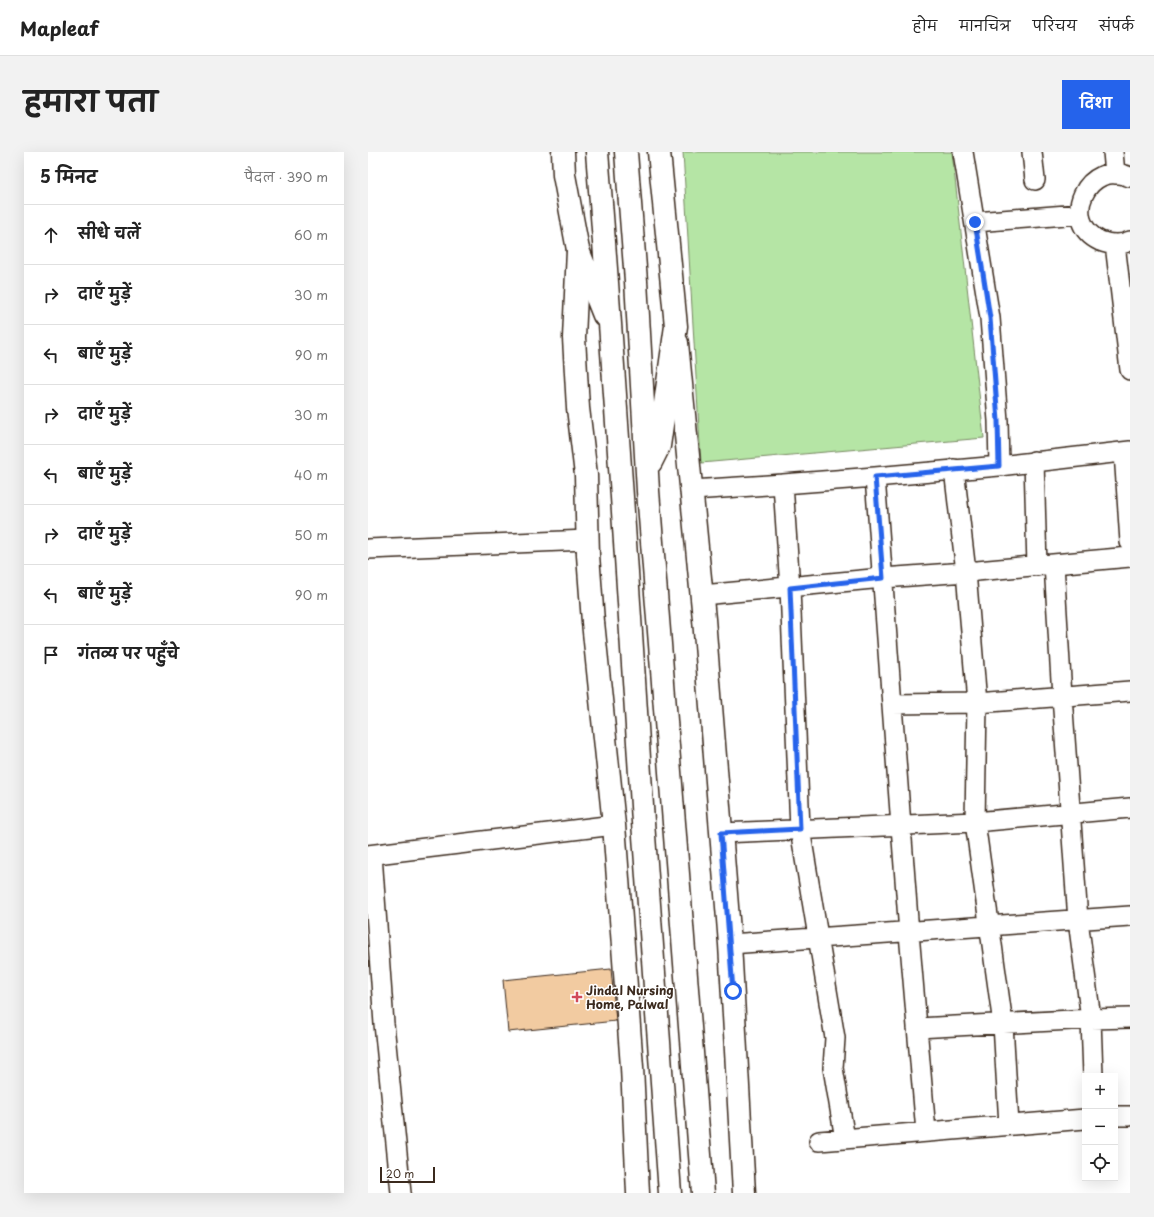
<!DOCTYPE html>
<html lang="hi">
<meta charset="utf-8">
<style>
body{margin:0;font-family:"Playpen Sans","Playpen Sans Deva",sans-serif;background:#f2f2f2;color:#222}
.controls{position:absolute;right:12px;bottom:12px;display:grid;overflow:hidden;border-radius:0px;box-shadow:0 4px 16px #0002}
.controls button{width:36px;height:36px;display:grid;place-items:center;padding:0;border:0;border-bottom:1px solid #e0e0e0;background:#fff;color:#222;font:20px sans-serif}
.scale{position:absolute;left:12px;bottom:10px;width:55px;box-sizing:border-box;padding-left:4px;border:2px solid #3b2a1e;border-top:0;font-size:11px;line-height:14px;white-space:nowrap;color:#3b2a1e;-webkit-text-stroke:3px #fff;paint-order:stroke}
.stop{position:absolute;width:12px;height:12px;margin:-9px;border:3px solid #2563eb;border-radius:50%;background:#fff}
.stop.end{background:#2563eb;border-color:#fff;box-shadow:0 1px 4px #0008}
.list{margin:0;padding:0;list-style:none}
h2{display:flex;justify-content:space-between;align-items:center;height:52px;margin:0;padding:0 16px;font-size:17px}
h2 small{font-size:13px;font-weight:400;color:#767676}
.list li{display:grid;grid-template-columns:26px 1fr auto;gap:12px;align-items:center;box-sizing:border-box;height:60px;padding:0 16px;border-top:1px solid #e0e0e0}
.list b{display:block;font-size:15px;white-space:nowrap}
.list em{font-size:13px;font-style:normal;color:#767676}
.icon{flex:none;width:22px;height:22px;fill:none;stroke:currentColor;stroke-width:2;stroke-linecap:round;stroke-linejoin:round}
.map{position:relative;flex:none;width:762px;height:1041px;overflow:hidden;border-radius:0px}
header{display:flex;align-items:center;gap:24px;box-sizing:border-box;height:56px;padding:0 20px;background:#fff;border-bottom:1px solid #e0e0e0}
header strong{font-size:19px}
nav{display:flex;gap:22px;margin-inline-start:auto;font-size:14px}
.intro{display:flex;align-items:center;justify-content:space-between;box-sizing:border-box;height:96px;padding:0 24px}
h1{margin:0;font-size:28px}
.button{padding:10px 18px;border-radius:0px;background:#2563eb;color:#fff;font-size:14px;font-weight:700}
main{display:flex;gap:24px;padding:0 24px}
aside{flex:1;background:#fff;border-radius:0px;box-shadow:0 4px 16px #0002}
.map>svg:first-child{display:block}
.green{fill:#b5e5a5;stroke:#788862}
.building{fill:#f2cba1;stroke:#3b2a1e}
.lines{fill:none;stroke-linecap:round;stroke-linejoin:round}
.minor-casing{stroke:#3b2a1e;stroke-width:22}
.tertiary-casing{stroke:#3b2a1e;stroke-width:25}
.trunk-casing{stroke:#3b2a1e;stroke-width:25}
.minor{stroke:#fff;stroke-width:19}
.tertiary{stroke:#fff;stroke-width:22}
.trunk{stroke:#fff;stroke-width:22}
.route{stroke:#2563eb;stroke-width:5}
.poi-dot{fill:#d1495b;stroke:#fff;stroke-width:1.5}
.labels{text-anchor:middle;dominant-baseline:central;stroke-width:3;stroke-linejoin:round;paint-order:stroke}
.poi-label{font-size:12px;font-weight:bold;fill:#3b2a1e;stroke:#fff;text-anchor:start}
</style>
<header>
<strong>Mapleaf</strong>
<nav><a>होम</a><a>मानचित्र</a><a>परिचय</a><a>संपर्क</a></nav>
</header>
<div class="intro"><h1>हमारा पता</h1><a class="button">दिशा</a></div>
<main>
<aside>
<h2>5 मिनट<small>पैदल · 390 m</small></h2>
<ul class="list">
<li><svg class="icon" aria-label="ahead" viewBox="0 0 24 24"><path d="M12 20V5M6 11l6-6 6 6"/></svg><div><b>सीधे चलें</b></div><em>60 m</em></li>
<li><svg class="icon" aria-label="right" viewBox="0 0 24 24"><path d="M7 20v-9h11M14 6l5 5-5 5"/></svg><div><b>दाएँ मुड़ें</b></div><em>30 m</em></li>
<li><svg class="icon" aria-label="left" viewBox="0 0 24 24"><path d="M17 20v-9H6M10 6l-5 5 5 5"/></svg><div><b>बाएँ मुड़ें</b></div><em>90 m</em></li>
<li><svg class="icon" aria-label="right" viewBox="0 0 24 24"><path d="M7 20v-9h11M14 6l5 5-5 5"/></svg><div><b>दाएँ मुड़ें</b></div><em>30 m</em></li>
<li><svg class="icon" aria-label="left" viewBox="0 0 24 24"><path d="M17 20v-9H6M10 6l-5 5 5 5"/></svg><div><b>बाएँ मुड़ें</b></div><em>40 m</em></li>
<li><svg class="icon" aria-label="right" viewBox="0 0 24 24"><path d="M7 20v-9h11M14 6l5 5-5 5"/></svg><div><b>दाएँ मुड़ें</b></div><em>50 m</em></li>
<li><svg class="icon" aria-label="left" viewBox="0 0 24 24"><path d="M17 20v-9H6M10 6l-5 5 5 5"/></svg><div><b>बाएँ मुड़ें</b></div><em>90 m</em></li>
<li><svg class="icon" aria-label="arrive" viewBox="0 0 24 24"><path d="M6 21V4h12l-3 4 3 4H6"/></svg><div><b>गंतव्य पर पहुँचे</b></div></li>
</ul>
</aside>
<div class="map">
<svg width="762" height="1041" viewBox="0 0 762 1041">
<rect width="100%" height="100%" fill="#fff"/>
<filter id="ink" filterUnits="userSpaceOnUse"><feTurbulence type="fractalNoise" baseFrequency=".025" numOctaves="2"/><feDisplacementMap in="SourceGraphic" scale="8" xChannelSelector="R" yChannelSelector="G"/><feConvolveMatrix kernelMatrix="1 2 1 2 8 2 1 2 1" color-interpolation-filters="sRGB"/></filter>
<g filter="url(#ink)">
<path class="green" d="M315 0H584L616 286 333 311Z"/>
<path class="building" d="M243 817 248 869 140 880 135 828Z"/>
<g class="lines">
<g class="minor-casing">
<path id="minor" d="M595 0 622 166 630 269 631 314
M664 0 667 28
M745 0 747 22
M762 25C720 6 690 69 732 89 742 93 753 93 762 89
M607 70 712 62
M747 92 762 218
M756 300 762 390
M666 309 669 414
M507 325 541 781 558 980
M415 332 422 436 432 677 467 886 465 916 477 987
M324 338 415 332 507 325 631 314 762 299
M0 397 219 388
M762 405 598 420 609 551 762 539
M334 443 515 426 598 420 586 317
M524 552 609 551 607 670 635 872 641 973
M353 681 607 670 762 656
M0 703 246 673
M4 703 16 872 33 1041
M362 792 762 764
M549 876 723 867 710 768 694 544 686 412
M725 924 723 867 762 866
M747 964H762
M451 989 717 967"/>
</g>
<g class="tertiary-casing">
<path id="tertiary" d="M210 98 206 186 210 256 218 323 220 403 225 470 246 673 264 915 270 1041
M309 191 336 467 362 792 376 1041"/>
</g>
<g class="trunk-casing">
<path id="trunk" d="M195 0 196 23 210 98 236 163
M229 0C247 223 261 446 275 670 283 793 293 917 302 1041
M258 0 268 129 280 339 335 1041
M283 310 291 294 308 174 291 0"/>
</g>
<use href="#minor" class="minor"/>
<use href="#tertiary" class="tertiary"/>
<use href="#trunk" class="trunk"/>
</g>
</g>
<g class="lines" filter="url(#ink)">
<path class="route" d="M365 839 353 681 432 677 422 436 515 426 507 325 631 314 630 269 622 166 607 70"/>
</g>
<path class="poi-dot" d="M207 839h4v4h4v4h-4v4h-4v-4h-4v-4h4z"/>
<g class="labels">
<g class="poi-label">
<text x="218" y="838">Jindal Nursing<tspan x="218" dy="14">Home, Palwal</tspan></text>
</g>
</g>
</svg>
<div class="controls">
<button>+</button>
<button>−</button>
<button><svg class="icon" aria-label="locate" viewBox="0 0 24 24"><circle cx="12" cy="12" r="6"/><path d="M12 2v4M12 18v4M2 12h4M18 12h4"/></svg></button>
</div>
<div class="scale">20 m</div>
<div class="stop" style="left:365px;top:839px"></div>
<div class="stop end" style="left:607px;top:70px"></div>
</div>
</main>
